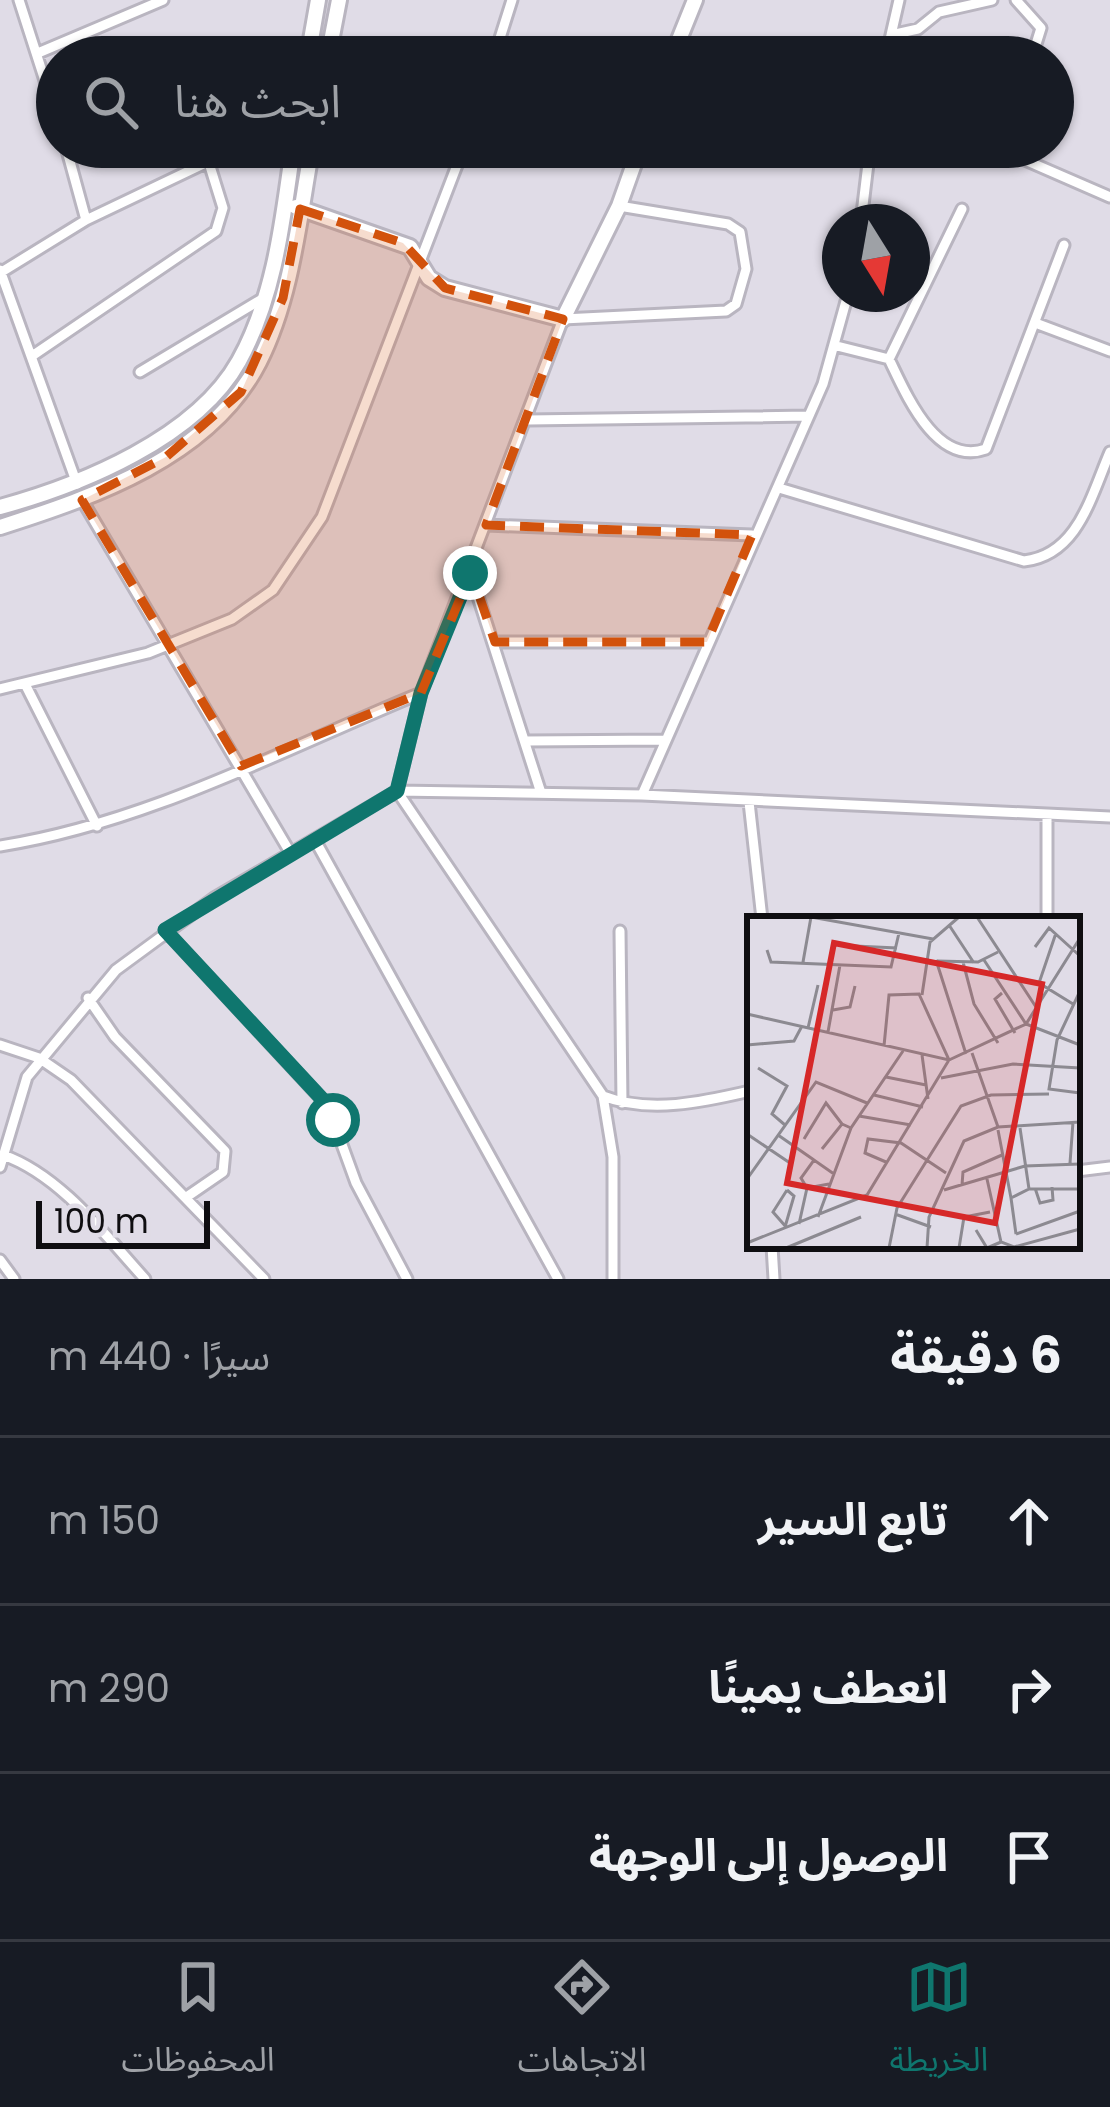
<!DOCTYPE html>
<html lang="ar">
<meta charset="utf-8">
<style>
body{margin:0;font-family:Poppins,"Noto Sans Arabic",sans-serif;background:#242831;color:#f1f3f6;direction:rtl}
.compass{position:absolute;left:822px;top:204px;width:108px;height:108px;border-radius:50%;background:#171b24;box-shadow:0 3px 9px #0004;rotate:169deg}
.scale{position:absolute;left:36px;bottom:30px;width:174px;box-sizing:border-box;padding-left:12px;border:6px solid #0f0e11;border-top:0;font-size:33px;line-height:42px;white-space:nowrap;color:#0f0e11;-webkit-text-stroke:9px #e0dce7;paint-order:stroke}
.stop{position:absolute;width:36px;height:36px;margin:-27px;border:9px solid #0f766e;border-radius:50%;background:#fff}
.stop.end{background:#0f766e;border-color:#fff;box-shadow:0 3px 12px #0008}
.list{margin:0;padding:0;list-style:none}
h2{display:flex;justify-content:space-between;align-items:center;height:156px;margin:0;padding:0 48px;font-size:51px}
h2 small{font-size:39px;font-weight:400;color:#9ea1a6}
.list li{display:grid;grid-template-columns:78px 1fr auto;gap:36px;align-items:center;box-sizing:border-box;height:168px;padding:0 48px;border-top:3px solid #363941}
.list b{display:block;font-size:45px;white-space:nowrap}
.list em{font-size:39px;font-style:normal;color:#9ea1a6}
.icon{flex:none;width:66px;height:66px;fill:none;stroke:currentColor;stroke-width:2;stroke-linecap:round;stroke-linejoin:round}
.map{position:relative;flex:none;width:1110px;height:1279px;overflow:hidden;direction:ltr}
.search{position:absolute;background:#171b24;box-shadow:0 3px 9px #0004;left:36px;right:36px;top:36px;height:132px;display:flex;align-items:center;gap:30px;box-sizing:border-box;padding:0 42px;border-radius:66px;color:#9ea1a6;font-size:45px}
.sheet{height:660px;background:#171b24}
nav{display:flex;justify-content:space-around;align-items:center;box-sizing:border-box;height:168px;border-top:3px solid #363941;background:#171b24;font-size:33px;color:#9ea1a6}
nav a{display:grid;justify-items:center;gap:6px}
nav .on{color:#0f766e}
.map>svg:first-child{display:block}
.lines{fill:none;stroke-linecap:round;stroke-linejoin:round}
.street-casing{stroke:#b9b5c0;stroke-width:15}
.secondary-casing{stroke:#b9b5c0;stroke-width:20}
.street{stroke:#fff;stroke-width:9}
.secondary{stroke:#fff;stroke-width:14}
.route{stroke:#0f766e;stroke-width:15}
.marked{fill:#d2520c;fill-opacity:0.2;stroke:#d2520c;stroke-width:9;stroke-dasharray:24 15;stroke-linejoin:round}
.inset-road{fill:none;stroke:#8c8a91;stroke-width:3}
.view{fill:#d62828;fill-opacity:0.15;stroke:#d62828;stroke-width:6}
.inset-edge{fill:none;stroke:#0f0e11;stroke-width:6}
</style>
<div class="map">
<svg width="1110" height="1279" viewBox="0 0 1110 1279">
<rect width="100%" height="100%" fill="#e0dce7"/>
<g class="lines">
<g class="street-casing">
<path id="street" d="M19 0 57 118
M1016 0 1041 28 1032 57
M891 35 918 29 939 12 992 0
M38 53 163 0
M494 57 512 0
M886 57 899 0
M66 147 86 220
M619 147 638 153
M995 147 1110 197
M861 222 870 147
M0 270 77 484
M0 273 86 220 239 147
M1038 324 1110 351
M837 346 889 359 962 209
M32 356 216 231 223 208 209 163
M889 359C906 394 936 467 986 449L1064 245
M140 372 267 296
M528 420 808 416
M779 488 1024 561C1078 555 1091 496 1110 452
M82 500 291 854
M486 525 752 535
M471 575 541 793
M495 642H707
M25 684 97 826
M0 689 148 653 232 619 273 590 322 517 464 147
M525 741 666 740
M397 791 642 795 1110 817
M397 791 603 1096C649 1114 703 1102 750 1091
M642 795 823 384 848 294
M749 802 762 919
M316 842 558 1279
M0 846C147 823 284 749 421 693
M1047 919V816
M165 930 328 1106 356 1183 407 1279
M620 931 622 1103
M88 998 115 1037 225 1151 223 1172 188 1196
M0 1045 39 1058 71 1080 264 1279
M603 1096 613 1157V1279
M3 1155C60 1175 105 1235 145 1279
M0 1167 27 1077 116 970 214 898 397 791 421 693 563 319 726 311 736 304 746 269 740 232 728 224 619 206
M1077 1171 1110 1167
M772 1246 774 1279
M0 1260 14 1279"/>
</g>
<g class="secondary-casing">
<path id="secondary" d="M308 57 318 0
M328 57 339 0
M672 57 695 0
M296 207 410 247 429 278 445 288 563 319 619 206 640 147
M0 507C81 485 196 438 239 361 275 296 283 219 293 147
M0 527C94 497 211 457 259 362 292 297 299 218 312 147"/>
</g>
<use href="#street" class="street"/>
<use href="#secondary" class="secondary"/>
</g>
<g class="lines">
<path class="route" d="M333 1120 323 1100 165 930 397 791 421 693 470 573"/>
</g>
<path class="marked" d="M300 209 403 243 445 288 563 319 486 525 752 535 707 642H495L471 572 421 693 241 766 82 500 166 457 241 392 283 298Z"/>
<g transform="translate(747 916)">
<rect width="333" height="333" fill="#e0dce7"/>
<path class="inset-road" d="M230 1 289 91M202 9 227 47M309 17 292 67 326 88M108 30 150 32M288 31 302 12 333 40M20 34 24 46 144 51 152 17M189 44 219 138M237 44 279 108 333 129M190 45 231 46 251 36M56 46 64 1 186 23M216 46 227 88 251 127M333 75 310 124 302 173 333 177M255 77 248 83 268 117M175 79 183 26 212 1M86 94 103 91 108 70M0 98 202 144 279 108 333 22M61 112 71 69M81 116 93 49M0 129 47 125 55 110M225 137 251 211M175 139 181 183M11 152 40 170 25 198 38 209M139 161 179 169M194 162 266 148 333 152M127 179 176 191M112 200 164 209M273 212 282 273M251 214 264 282M0 218 43 247M31 219 67 244M57 223 79 187 95 208M75 233 95 208 104 212M139 246 118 237 121 223 154 227 199 257M323 247 326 206M0 263 69 166 120 187M240 263 254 326 267 331 333 313M215 269 216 256 255 239M60 272 54 262 67 244 87 258M288 272 293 287 306 284 305 271M197 274 278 250 333 248M148 298 184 311M71 301 104 212 156 135M52 308 60 272 82 268M38 311 47 280 40 274M40 312 26 296 40 274M229 314 240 332 254 326M269 318 264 282 282 273H333M269 318 333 295M0 327 120 279 202 144 172 78 142 79 137 130M39 332 114 301M142 332 150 292 214 190 244 179 302 178M180 332 182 301 217 225 251 211 333 206M212 332 217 301 243 296"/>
<path class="view" d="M87 27 295 68 248 307 40 267Z"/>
<rect width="333" height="333" class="inset-edge"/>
</g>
</svg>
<svg class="compass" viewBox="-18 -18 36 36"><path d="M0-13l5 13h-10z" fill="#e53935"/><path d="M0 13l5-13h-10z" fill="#9ea1a6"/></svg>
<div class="scale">100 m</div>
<div class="stop" style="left:333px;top:1120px"></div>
<div class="stop end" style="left:470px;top:573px"></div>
<div class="search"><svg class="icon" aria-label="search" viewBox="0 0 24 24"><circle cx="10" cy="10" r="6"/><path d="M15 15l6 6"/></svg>ابحث هنا</div>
</div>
<section class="sheet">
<h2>6 دقيقة<small>سيرًا · 440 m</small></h2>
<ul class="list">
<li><svg class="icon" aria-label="ahead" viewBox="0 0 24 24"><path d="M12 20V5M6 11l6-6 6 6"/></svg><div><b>تابع السير</b></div><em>150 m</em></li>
<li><svg class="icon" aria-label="right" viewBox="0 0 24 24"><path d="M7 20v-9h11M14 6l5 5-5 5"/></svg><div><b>انعطف يمينًا</b></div><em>290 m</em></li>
<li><svg class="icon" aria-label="arrive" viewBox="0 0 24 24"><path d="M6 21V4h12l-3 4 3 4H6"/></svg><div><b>الوصول إلى الوجهة</b></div></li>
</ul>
</section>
<nav>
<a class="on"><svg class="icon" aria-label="map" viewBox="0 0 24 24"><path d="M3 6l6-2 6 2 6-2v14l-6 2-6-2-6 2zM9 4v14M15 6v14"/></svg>الخريطة</a>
<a><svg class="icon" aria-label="directions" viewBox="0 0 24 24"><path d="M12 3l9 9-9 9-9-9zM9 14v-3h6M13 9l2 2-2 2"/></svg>الاتجاهات</a>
<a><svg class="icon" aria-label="saved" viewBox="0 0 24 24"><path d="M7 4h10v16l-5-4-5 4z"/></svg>المحفوظات</a>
</nav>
